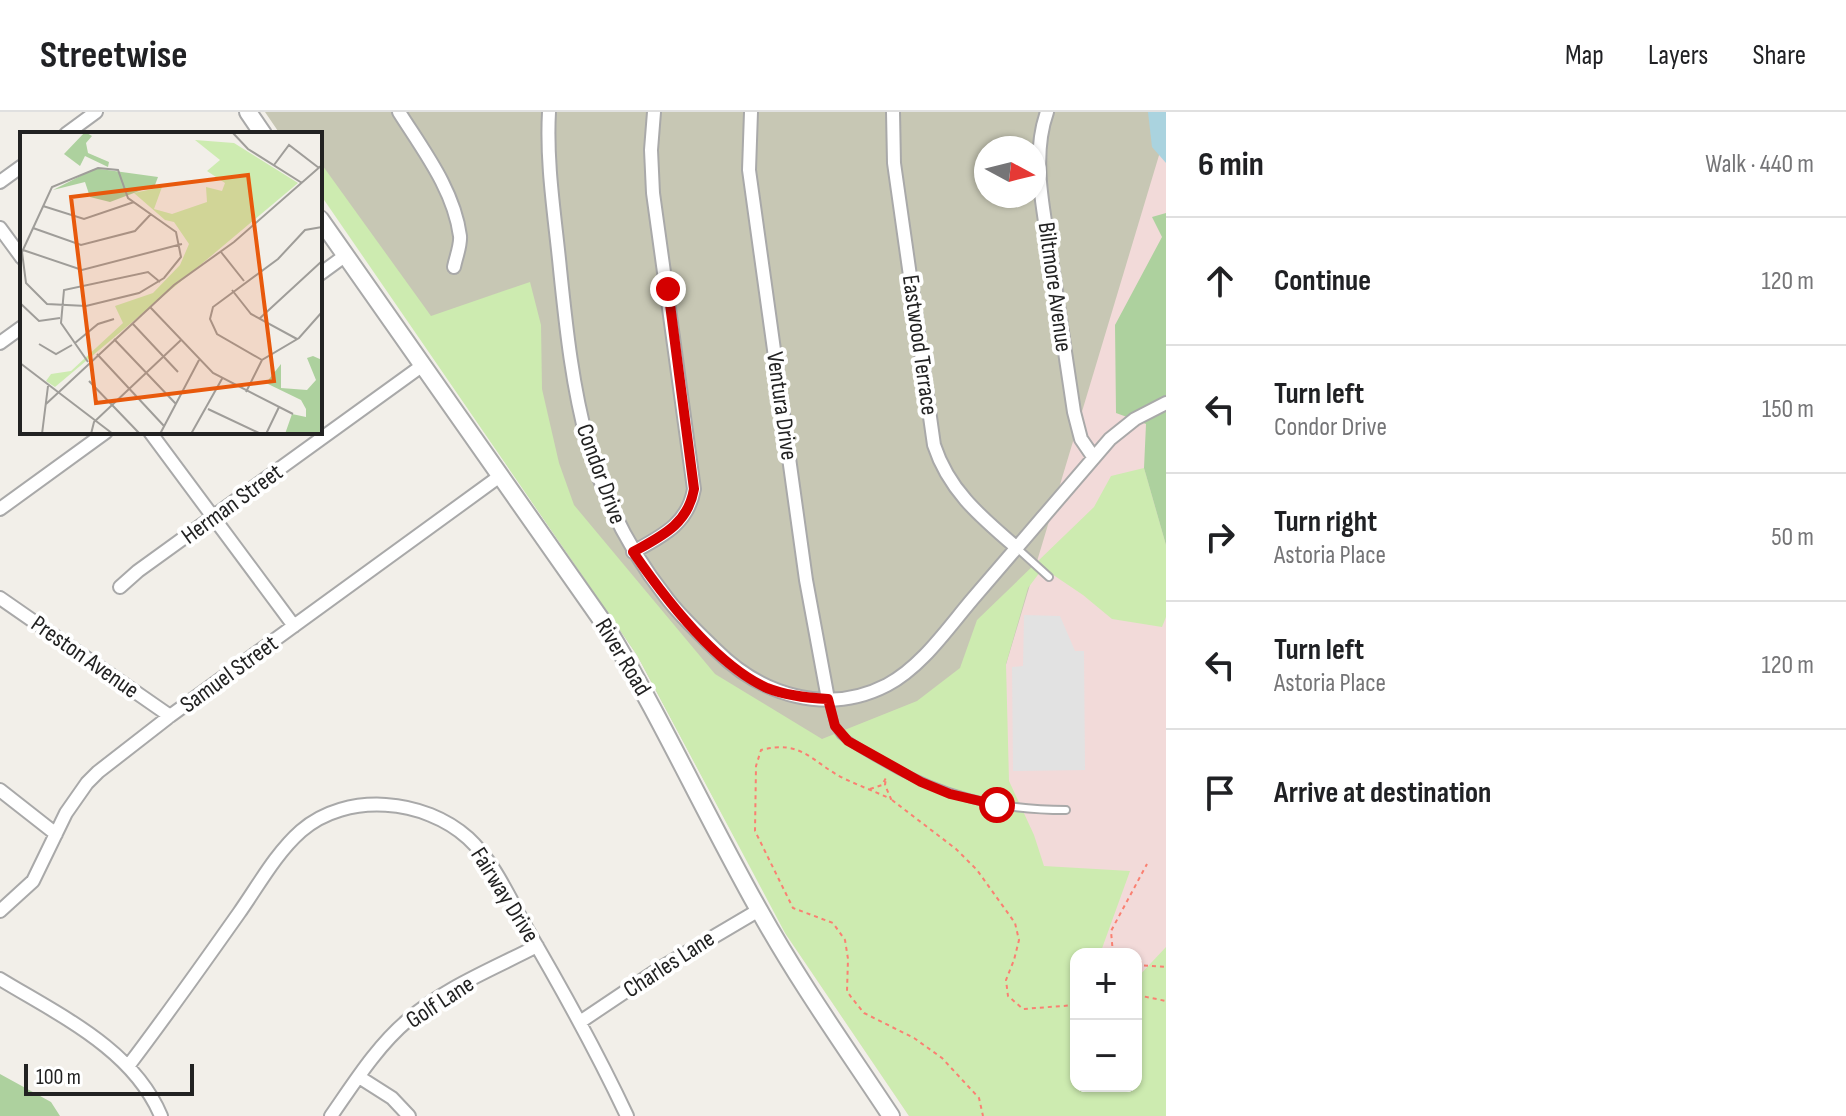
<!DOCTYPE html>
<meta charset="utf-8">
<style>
body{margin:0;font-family:"Sofia Sans Condensed",sans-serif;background:#f6f6f6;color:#202124}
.controls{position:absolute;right:24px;bottom:24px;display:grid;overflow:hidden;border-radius:16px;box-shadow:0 2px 6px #0004}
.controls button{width:72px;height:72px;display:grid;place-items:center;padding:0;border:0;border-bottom:2px solid #e0e0e0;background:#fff;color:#202124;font:40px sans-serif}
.compass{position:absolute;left:974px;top:24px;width:72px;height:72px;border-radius:50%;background:#fff;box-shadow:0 2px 6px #0004;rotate:97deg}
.scale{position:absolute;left:24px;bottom:20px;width:170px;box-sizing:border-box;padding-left:8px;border:4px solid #222;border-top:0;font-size:22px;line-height:28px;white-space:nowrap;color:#222;-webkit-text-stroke:6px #fff;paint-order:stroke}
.stop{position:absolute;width:24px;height:24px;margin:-18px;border:6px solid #d40000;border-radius:50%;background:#fff}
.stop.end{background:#d40000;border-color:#fff;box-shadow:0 2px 8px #0008}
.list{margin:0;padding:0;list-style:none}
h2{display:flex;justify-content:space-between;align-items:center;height:104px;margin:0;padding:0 32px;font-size:34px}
h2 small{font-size:26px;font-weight:400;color:#757577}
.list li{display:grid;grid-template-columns:52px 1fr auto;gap:24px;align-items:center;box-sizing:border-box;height:128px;padding:0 32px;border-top:2px solid #e0e0e0}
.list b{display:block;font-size:30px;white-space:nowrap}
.list p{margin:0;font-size:26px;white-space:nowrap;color:#757577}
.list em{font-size:26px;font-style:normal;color:#757577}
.icon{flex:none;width:44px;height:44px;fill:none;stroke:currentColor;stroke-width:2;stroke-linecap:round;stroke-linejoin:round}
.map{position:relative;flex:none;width:1166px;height:1004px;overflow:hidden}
header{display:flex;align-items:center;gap:48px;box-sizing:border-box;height:112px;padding:0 40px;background:#fff;border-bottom:2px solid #e0e0e0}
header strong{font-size:38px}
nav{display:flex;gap:44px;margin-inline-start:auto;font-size:28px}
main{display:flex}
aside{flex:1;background:#fff}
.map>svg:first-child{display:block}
.commercial{fill:#f2dad9;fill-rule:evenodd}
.construction{fill:#c7c7b4;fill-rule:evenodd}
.grass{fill:#cdebb0}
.forest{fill:#add19e}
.parking{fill:#e2e2e2}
.water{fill:#aad3df}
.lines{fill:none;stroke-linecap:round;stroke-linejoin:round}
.service-casing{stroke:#a9a9a9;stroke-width:10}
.minor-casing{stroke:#a9a9a9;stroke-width:16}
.tertiary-casing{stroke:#a9a9a9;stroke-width:20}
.path{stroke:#fa8072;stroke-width:2;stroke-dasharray:4 4;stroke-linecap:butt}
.service{stroke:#fff;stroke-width:6}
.minor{stroke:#fff;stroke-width:12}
.tertiary{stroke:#fff;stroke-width:16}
.route{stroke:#d40000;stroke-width:10}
.labels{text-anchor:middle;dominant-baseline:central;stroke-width:8;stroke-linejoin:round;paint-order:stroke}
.street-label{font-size:24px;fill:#222;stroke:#fff}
.inset-road{fill:none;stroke:#9f9d99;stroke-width:2}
.view{fill:#e8590c;fill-opacity:0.15;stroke:#e8590c;stroke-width:4}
.inset-edge{fill:none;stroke:#222;stroke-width:4}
</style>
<header>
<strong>Streetwise</strong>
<nav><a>Map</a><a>Layers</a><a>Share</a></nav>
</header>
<main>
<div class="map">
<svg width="1166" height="1004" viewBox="0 0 1166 1004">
<rect width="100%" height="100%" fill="#f2efe9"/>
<path class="commercial" d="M1166 20V1004H909L785 821ZM1076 842H1136V974H1076Z"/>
<path class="construction" d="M265 0H1166V20L992 599 735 726 637 543 320 80V22H280ZM986 36H1034V84H986Z"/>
<path class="grass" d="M320 50 431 204 530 170 541 213 542 277 559 351 574 393 715 562 822 627 917 589 960 556 977 508 1094 395 1111 364 1144 356 1166 433V505L1162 515 1112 507 1083 483 1043 456 1028 476 1006 552 1009 669 1034 723 1044 754 1130 759 1100 842H1076V974H1136V867L1166 835V1004H909L785 821 637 543 320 82Z"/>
<path class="forest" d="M1166 101V433L1144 356 1146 312 1116 301 1115 213 1162 125 1152 105Z
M0 962 51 990 60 1004H0Z"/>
<path class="parking" d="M1024 503 1060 504 1075 539H1084L1085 658 1013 659 1012 555 1023 554Z"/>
<path class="water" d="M1148 0H1166V51L1152 35Z"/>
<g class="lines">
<g class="service-casing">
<path id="service" d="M1017 436 1049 465
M828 587 835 614 841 623C852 632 865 639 877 646 938 683 995 698 1066 698"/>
</g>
<g class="minor-casing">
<path id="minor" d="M399 0C423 38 454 78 460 124 461 133 456 145 454 155
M549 0C546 52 555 105 560 157 573 283 585 382 666 485 680 504 699 521 716 538 761 583 827 604 887 573 923 554 949 514 976 483 1021 431 1065 379 1110 327L1135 307 1166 291
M751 0 749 58 806 468 828 587
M893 0 894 51 934 333C949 379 981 405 1017 436
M1047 0C1030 48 1045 104 1052 153 1059 202 1067 251 1074 300L1081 327 1094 346
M66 22 96 0
M0 70 22 54
M0 116 22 146
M320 162 346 143
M0 231 22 215
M150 320 294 514
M0 397 106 320
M633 440C662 424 688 412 694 377L653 81 651 38 654 0
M120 475 138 459 423 253
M0 486 170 604
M0 678 56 722
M0 799 33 769 66 701 87 671 98 660 170 604 500 364
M0 867C59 903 133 937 161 1004
M580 910 659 857 759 798
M129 953C167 903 203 852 239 801 258 774 276 741 301 719 347 679 425 687 468 726 493 749 508 783 524 812 561 875 596 938 627 1004
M359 965 392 986 409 1004
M331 1004C354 971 377 934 408 908 444 876 495 856 537 834"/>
</g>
<g class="tertiary-casing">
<path id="tertiary" d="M248 0 263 22
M320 107 605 513C661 605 706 704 759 798 799 870 846 936 891 1004"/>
</g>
<path class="path" d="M870 677 882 673 886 666 885 673 891 687C876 680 860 674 845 667 812 651 803 627 761 638L756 654 755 719 793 796 833 811 845 828 848 847 847 879 851 885 864 901 914 926 942 946 979 986 983 1004
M892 688 956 737 977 758 1015 811 1019 828 1014 848 1006 868 1008 884 1023 897 1076 893
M1113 842 1111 819 1147 752
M1136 853 1166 855
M1136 881 1140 878 1141 849
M1137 883 1166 889"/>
<use href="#service" class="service"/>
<use href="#minor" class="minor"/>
<use href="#tertiary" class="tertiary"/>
</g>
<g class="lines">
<path class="route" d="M668 177 694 377C688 412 662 424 633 440 664 485 716 553 767 576 787 584 807 586 828 587L835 614 848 629 921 670 950 682 997 693"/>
</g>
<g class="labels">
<g class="street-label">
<text transform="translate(1055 175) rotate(82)">Biltmore Avenue</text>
<text transform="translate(920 233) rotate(82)">Eastwood Terrace</text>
<text transform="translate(782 294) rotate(82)">Ventura Drive</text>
<text transform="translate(601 362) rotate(70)">Condor Drive</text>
<text transform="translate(232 392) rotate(-36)">Herman Street</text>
<text transform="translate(85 545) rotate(35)">Preston Avenue</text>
<text transform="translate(623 545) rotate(59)">River Road</text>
<text transform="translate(229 562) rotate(-36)">Samuel Street</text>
<text transform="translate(505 783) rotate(58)">Fairway Drive</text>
<text transform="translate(669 852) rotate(-33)">Charles Lane</text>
<text transform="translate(440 890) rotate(-33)">Golf Lane</text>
</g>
</g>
<g transform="translate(20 20)">
<rect width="302" height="302" fill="#f2efe9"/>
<path d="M175 8 214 11 278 51 35 255 26 249 31 242 51 239 103 191 95 174 133 161 160 133 169 112 154 90 145 88 114 61 142 55 134 77 152 82 187 70 186 55 202 59 205 51 187 39 200 28Z" fill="#cdebb0"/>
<path d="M65 0 72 4 66 11 68 21 89 30 88 35 65 24 60 34 44 22ZM74 37H80L138 45 135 53 90 70 70 65 65 50 33 58ZM293 224 302 228V302H265L272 282 286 285V277L281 268 246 251 261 232V256L287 258 296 248 287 226Z" fill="#add19e"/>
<path class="inset-road" d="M212 0 228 17 282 51M254 33 269 13 299 36M78 36 98 38 108 66 156 100 161 125 144 146 119 161 66 174 27 172 6 151 2 120 32 55ZM23 74 64 87 114 70M13 96 61 113 115 99 131 82M3 118 62 138 162 112M201 120 224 149M212 158 231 182 277 207M0 171 19 189 40 186M130 175 193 241 273 282M239 187 302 129M112 191 158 240M94 207 156 272M55 211 78 192 94 187M19 212 36 222 52 213M77 222 144 294M242 228 197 202 190 187 193 175 258 127 285 98 302 95M68 230 41 191 44 158 128 140 140 150M0 231 93 302M69 249 119 301M226 260 242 228 279 206 302 180M26 272 154 153 214 110 302 33M188 277 241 302M22 302 28 254M71 302 74 290 161 208M140 302 179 228M171 302 203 245M246 302 259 275"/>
<path class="view" d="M228 43 254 249 76 271 51 65Z"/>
<rect width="302" height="302" class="inset-edge"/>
</g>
</svg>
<div class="controls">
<button>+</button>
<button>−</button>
</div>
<svg class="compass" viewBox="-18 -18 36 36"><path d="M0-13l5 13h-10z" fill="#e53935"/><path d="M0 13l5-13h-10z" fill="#757577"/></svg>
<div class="scale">100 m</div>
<div class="stop" style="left:997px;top:693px"></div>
<div class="stop end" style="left:668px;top:177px"></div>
</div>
<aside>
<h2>6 min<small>Walk · 440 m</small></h2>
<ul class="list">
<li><svg class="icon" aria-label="ahead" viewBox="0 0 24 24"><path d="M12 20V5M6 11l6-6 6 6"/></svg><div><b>Continue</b></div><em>120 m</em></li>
<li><svg class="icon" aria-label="left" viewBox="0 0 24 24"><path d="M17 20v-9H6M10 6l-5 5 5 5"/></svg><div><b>Turn left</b><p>Condor Drive</p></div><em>150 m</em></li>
<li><svg class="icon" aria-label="right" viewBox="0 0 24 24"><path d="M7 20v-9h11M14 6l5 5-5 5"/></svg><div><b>Turn right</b><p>Astoria Place</p></div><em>50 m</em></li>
<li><svg class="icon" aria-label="left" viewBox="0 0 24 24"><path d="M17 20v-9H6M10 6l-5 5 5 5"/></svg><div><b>Turn left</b><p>Astoria Place</p></div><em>120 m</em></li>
<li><svg class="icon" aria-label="arrive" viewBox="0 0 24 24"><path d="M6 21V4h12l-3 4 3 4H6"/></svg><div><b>Arrive at destination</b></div></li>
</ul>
</aside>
</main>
